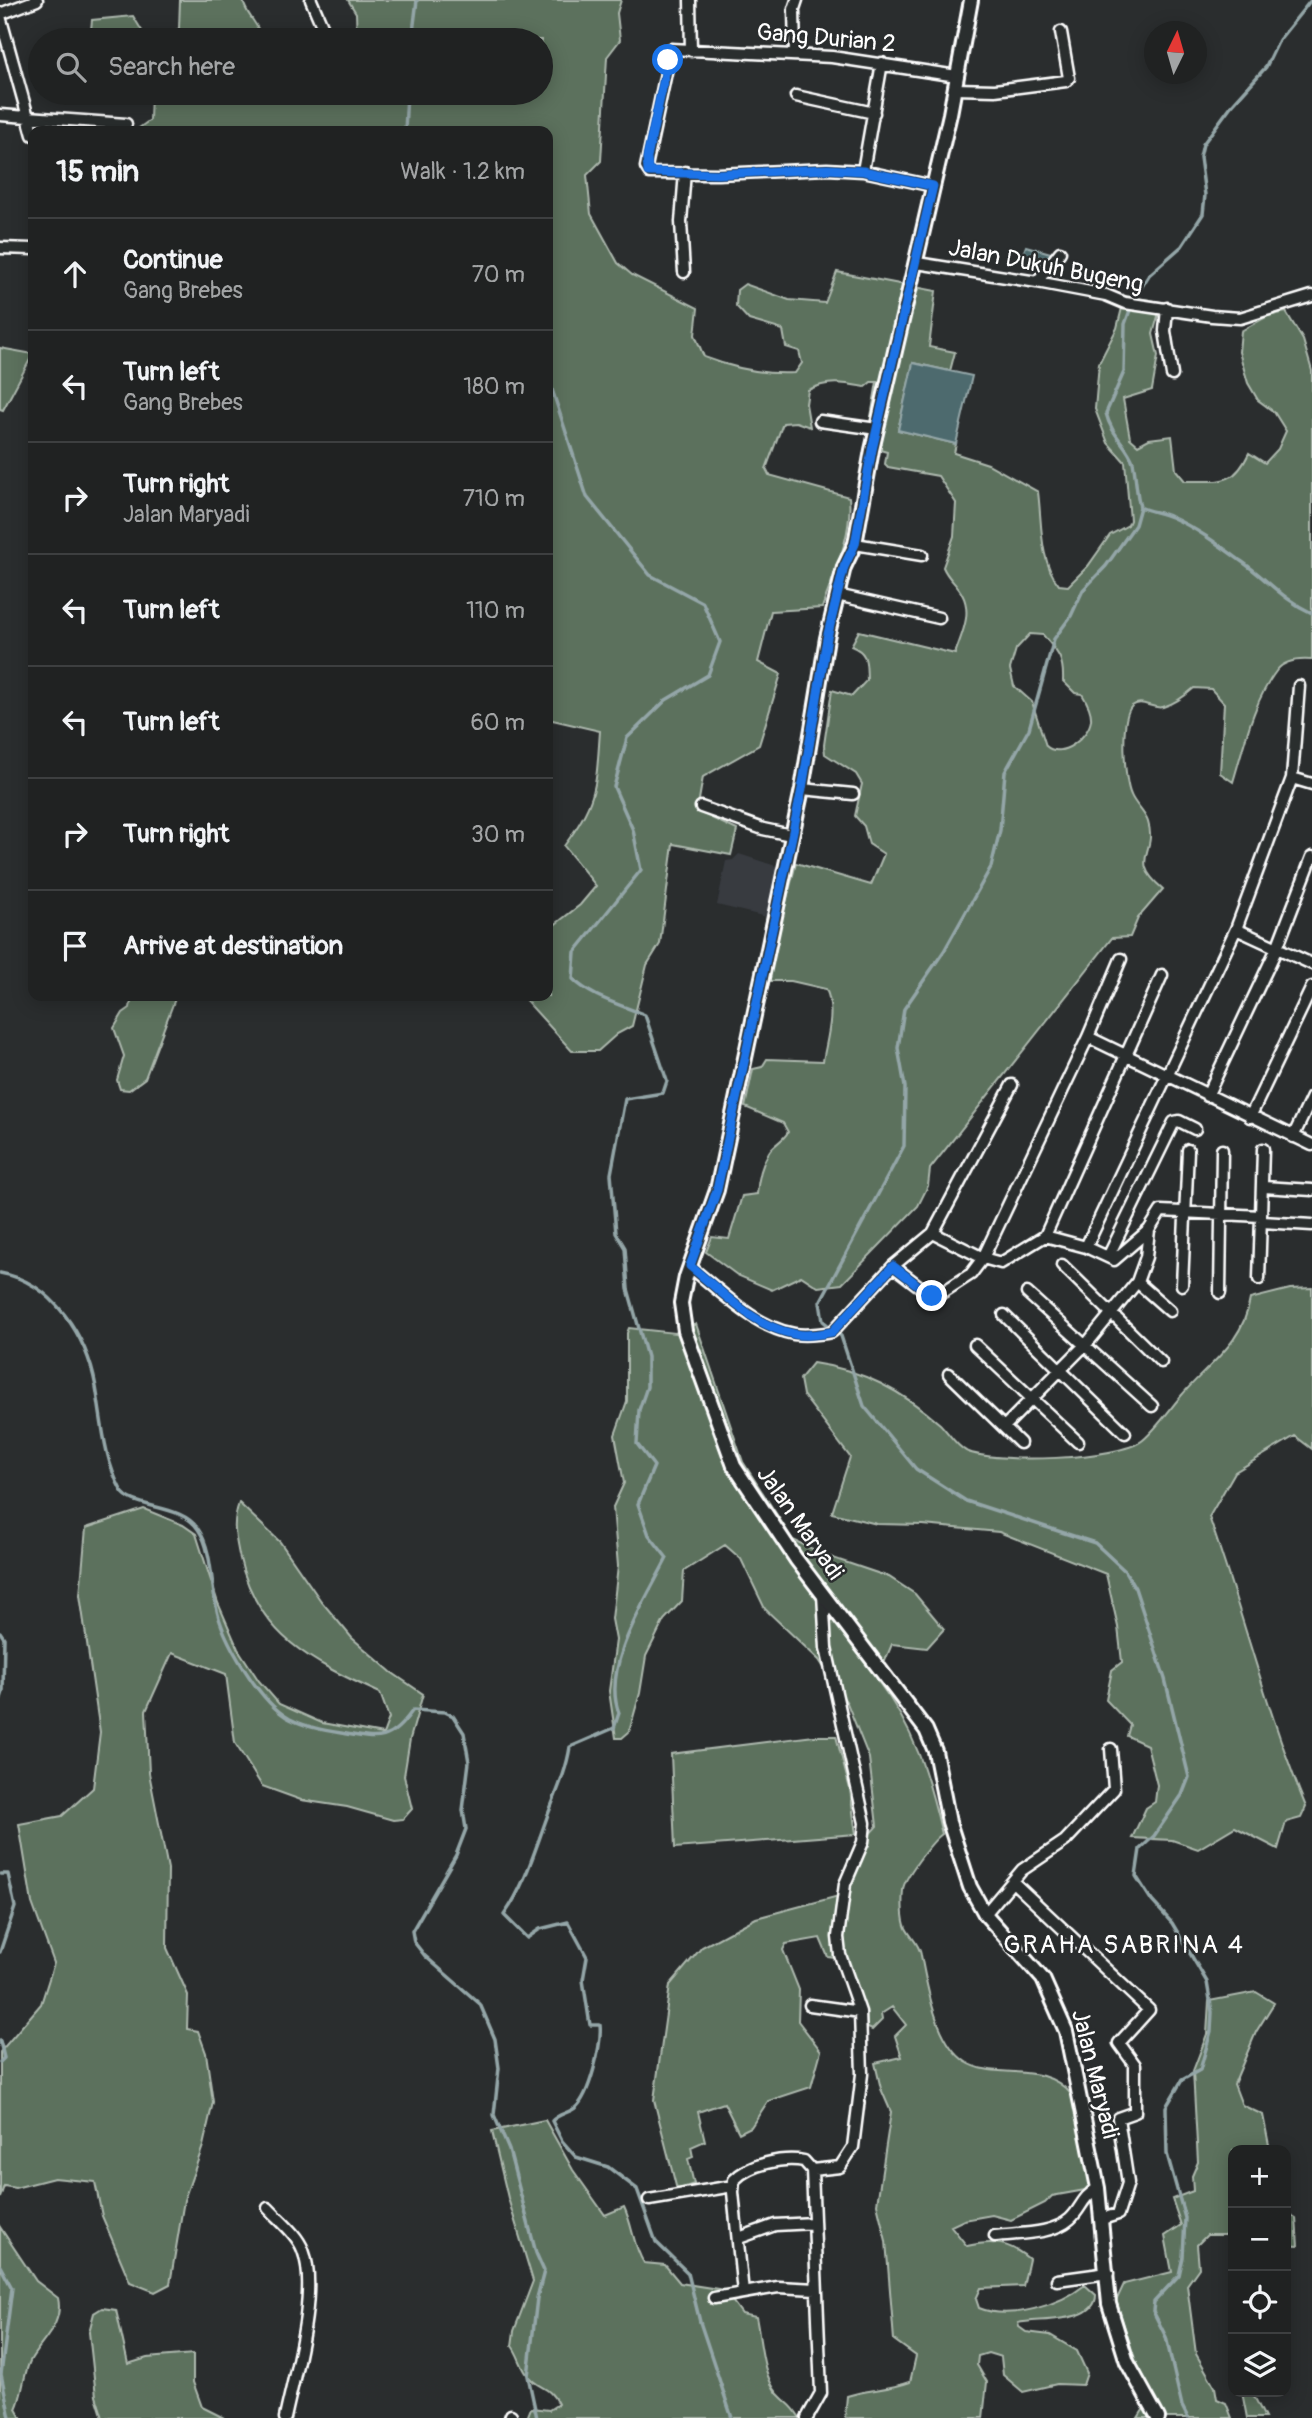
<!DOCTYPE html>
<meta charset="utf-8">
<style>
body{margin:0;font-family:Pangolin,sans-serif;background:#282a2a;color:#f1f3f6}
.controls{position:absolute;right:21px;bottom:21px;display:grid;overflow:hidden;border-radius:14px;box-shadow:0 4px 18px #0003}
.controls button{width:63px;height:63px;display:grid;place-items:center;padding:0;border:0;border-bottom:2px solid #3d3f40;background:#202222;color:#f1f3f6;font:35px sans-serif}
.compass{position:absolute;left:1144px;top:21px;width:63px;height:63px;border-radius:50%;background:#202222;box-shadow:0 4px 18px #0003;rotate:5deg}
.stop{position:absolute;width:21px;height:21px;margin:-16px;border:5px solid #1a73e8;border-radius:50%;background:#fff}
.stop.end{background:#1a73e8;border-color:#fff;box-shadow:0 2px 7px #0008}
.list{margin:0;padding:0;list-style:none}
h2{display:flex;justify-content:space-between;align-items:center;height:91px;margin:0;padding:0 28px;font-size:30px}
h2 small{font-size:23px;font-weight:400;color:#a2a4a5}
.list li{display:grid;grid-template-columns:46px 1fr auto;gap:21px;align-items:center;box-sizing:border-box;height:112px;padding:0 28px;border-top:2px solid #3d3f40}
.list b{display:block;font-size:26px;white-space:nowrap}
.list p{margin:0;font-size:23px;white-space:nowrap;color:#a2a4a5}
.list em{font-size:23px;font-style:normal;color:#a2a4a5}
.icon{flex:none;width:38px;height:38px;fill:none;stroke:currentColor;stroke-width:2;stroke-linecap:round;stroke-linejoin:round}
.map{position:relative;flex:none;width:1312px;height:2418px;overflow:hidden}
.search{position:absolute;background:#202222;box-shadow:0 4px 18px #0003;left:28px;top:28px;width:525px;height:77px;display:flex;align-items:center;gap:18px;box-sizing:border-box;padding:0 24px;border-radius:38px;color:#a2a4a5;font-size:26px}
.panel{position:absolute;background:#202222;box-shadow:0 4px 18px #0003;left:28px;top:126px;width:525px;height:875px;border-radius:14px}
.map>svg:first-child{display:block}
.built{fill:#383b41}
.green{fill:#5b715d;stroke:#adb8ae;stroke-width:2;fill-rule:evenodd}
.water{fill:#4d6b6e;stroke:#94a6a8;stroke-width:2}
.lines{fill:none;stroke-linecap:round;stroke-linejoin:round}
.stream{stroke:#94a6a8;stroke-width:3.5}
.minor-casing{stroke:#fff;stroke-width:15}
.tertiary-casing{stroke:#fff;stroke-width:18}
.minor{stroke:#2a2d2e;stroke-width:10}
.tertiary{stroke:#2a2d2e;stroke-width:12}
.route{stroke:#1a73e8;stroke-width:9}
.labels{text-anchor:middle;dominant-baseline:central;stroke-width:5;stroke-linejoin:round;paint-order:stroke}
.street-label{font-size:24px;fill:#fff;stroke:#2a2d2e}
.neighbourhood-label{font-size:26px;letter-spacing:2px;fill:#fff;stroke:#2a2d2e}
</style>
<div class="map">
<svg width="1312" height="2418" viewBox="0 0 1312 2418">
<rect width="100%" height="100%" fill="#2a2d2e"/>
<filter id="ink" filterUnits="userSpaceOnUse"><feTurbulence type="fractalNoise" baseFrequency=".0143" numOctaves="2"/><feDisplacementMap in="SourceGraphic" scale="14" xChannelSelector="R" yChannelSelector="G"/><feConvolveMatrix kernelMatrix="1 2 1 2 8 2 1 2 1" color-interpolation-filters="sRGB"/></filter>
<g filter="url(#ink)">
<path class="built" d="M739 854 782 868 771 918 717 905 726 861 733 860Z"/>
<path class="green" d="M180 0H243C245 15 260 24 262 40H90L92 20 133 16 147 39 179 29Z
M348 0H621L617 13 620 40 607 57 601 161 587 175 591 214 618 263 632 275 698 308 695 335 704 357C733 368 764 375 795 373L802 363 799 351 786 347 783 330 749 320 736 306 737 290 745 284 789 300 825 303 837 272 936 291 929 347 955 352 950 371 913 363 898 430 956 444 954 453 988 464 1038 492C1042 521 1039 561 1059 585L1068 586 1088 566 1110 535 1128 525 1130 520 1125 462 1108 443 1095 409 1099 363 1117 328 1125 296 1162 302 1153 334 1158 356 1152 390 1123 399 1130 438 1138 445 1149 439 1172 436 1176 470 1185 481C1218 480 1233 488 1249 453L1265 463 1278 449 1286 431 1274 412 1258 400 1248 383 1239 352 1241 331 1268 316 1286 312 1303 340 1312 371V660C1300 659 1285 660 1277 670 1253 701 1244 746 1233 782L1220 773 1224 703 1211 689 1194 688C1185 696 1174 704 1163 707 1152 710 1142 698 1132 706 1120 717 1124 781 1131 795 1135 805 1145 812 1148 822 1158 854 1127 859 1163 889L1138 918 1130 937 1112 938 930 1169 928 1186 918 1206 842 1284 818 1287 801 1276 772 1290 737 1275 706 1252 712 1237 729 1239 742 1196 757 1194C758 1180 762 1164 769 1152 774 1144 783 1141 788 1132L783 1123 745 1107 753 1069 762 1067 767 1059 823 1061C827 1038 836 1011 826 989L791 981H766L796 863 871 885 884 854 869 844 864 826 855 816 862 784 856 774 825 754 824 745 832 690 852 696 867 680C866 663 869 653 851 646L859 631 955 654C961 635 973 614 962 594 957 584 948 579 943 567L954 536 956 503 938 476 888 467 885 464 887 452 866 446 877 382H871L865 387C843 383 829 380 808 390L806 404 810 427 796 422 783 423 766 469 769 475 849 497C853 535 834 573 822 608L771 611 758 662 781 674 759 745 703 777 697 811 737 830 731 855 673 844 660 944 647 965 632 1026 617 1034 598 1051H572L522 996H548V930L580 905 596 886 564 846C598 801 596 785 600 731L548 719V131H135L150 120 151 93H541V40H357L356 13ZM1030 634 1043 635C1058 653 1064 658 1063 681L1075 693 1082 694C1087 702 1092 711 1091 720 1089 737 1061 760 1046 746L1032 702 1014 686 1010 669 1016 649Z
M0 348 33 354 3 410 0 409Z
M132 996H176L145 1078 129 1090 120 1089 117 1080 124 1056 114 1028 123 1013 130 1008Z
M1290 1289 1312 1288V1449L1295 1436 1235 1472 1209 1517C1243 1613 1267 1713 1306 1807L1301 1818 1286 1822 1278 1849 1235 1827 1198 1849 1172 1840 1132 1838 1146 1808 1155 1802 1157 1785 1147 1745 1127 1736 1130 1725 1106 1700 1112 1670 1122 1662 1118 1627 1106 1574 999 1532 923 1525 877 1524 832 1513 850 1457 803 1395 800 1379 813 1363C863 1370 902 1391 940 1424 948 1432 956 1446 966 1451 994 1464 1119 1460 1143 1440 1157 1428 1169 1410 1181 1396 1209 1363 1243 1344 1250 1299Z
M696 1324 743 1462 793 1540 830 1557 889 1577 915 1594 944 1629 927 1648 892 1644 877 1680C915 1729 928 1775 942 1834 932 1841 903 1879 903 1890 902 1900 902 1919 906 1928 911 1938 919 1943 921 1955 927 1986 936 2043 966 2062 996 2081 1043 2060 1071 2094 1088 2115 1087 2156 1091 2182L1085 2190 1052 2196 1045 2203 1011 2220 992 2215 964 2220 951 2226 967 2246C993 2240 1009 2242 1029 2259L1023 2286 981 2288 976 2299 979 2308C1010 2321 1060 2305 1085 2285L1096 2295C1096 2324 1040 2318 1018 2323L1019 2327 1026 2332 1050 2335 1077 2351 1087 2373 1083 2385 1057 2384 1023 2392 1003 2375 1001 2357 988 2353 978 2356 977 2365 987 2382 983 2418H845L847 2396C868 2389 889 2390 910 2382L916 2356 894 2340 886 2241 877 2204 891 2112 881 2089 875 2063 902 2057 895 2036 906 2025 892 2007 881 2014 882 2020 872 2030 864 2026 843 1959 828 1957 820 1938 786 1944 783 1950 799 1990 798 2021 821 2051 811 2087 768 2101 751 2127 739 2133 724 2103 698 2112 705 2141 691 2147 693 2157 688 2159 694 2184 677 2190 654 2100 670 1985 702 1947 756 1918 839 1896 855 1850 877 1826 869 1758 847 1703 819 1660 765 1609 741 1559 725 1545 684 1571 682 1601 664 1620 646 1656 640 1693 629 1732 622 1738H616L609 1691 616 1640 612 1619 618 1566 613 1507 624 1483 615 1435 627 1401V1333L629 1328 675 1333Z
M239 1503 280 1542 321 1601 352 1638 391 1672 423 1694 410 1739 404 1776 412 1809 403 1819 393 1820 347 1807 301 1800 262 1786 235 1743 226 1674 172 1653 146 1711 149 1773 168 1869 167 1948 188 1995 187 2029 198 2031 206 2053 213 2102 203 2146 184 2200 170 2284 155 2292 130 2282 102 2216 95 2182 54 2178 15 2188 4 2186 0 2198V2052L41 2004 54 1963 32 1903 19 1824 62 1816 93 1788 100 1732 80 1595 86 1528 144 1509 183 1525 196 1534 218 1603 238 1649 259 1681 279 1704 322 1723 383 1734 389 1718 380 1693C312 1662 257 1636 239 1555 235 1535 232 1523 239 1503Z
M814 1736H836L850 1789 856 1834 675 1848 671 1754Z
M1256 1992 1274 2003 1256 2032 1234 2084 1242 2105 1263 2115 1270 2150H1233V2235H1207L1197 2245 1199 2268 1187 2285 1196 2354 1215 2387 1217 2399 1226 2403 1232 2418H1138L1153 2394 1136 2362 1116 2301 1124 2284 1172 2272 1165 2236 1181 2225 1172 2199 1193 2191 1192 2176 1198 2162 1193 2071 1207 2034 1209 2001Z
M545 2120 573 2170 605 2215 624 2207C633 2226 633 2246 644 2263L665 2265 680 2283 724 2290 742 2314 756 2317C761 2340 762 2376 778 2394 789 2406 790 2402 800 2418H527L531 2408 549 2410 558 2404C549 2385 540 2390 529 2377 521 2368 519 2355 512 2346L514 2331 533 2281 508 2198 492 2131Z
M1286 2212 1296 2218 1298 2246 1286 2245Z
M0 2227 36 2281 58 2298C64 2325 41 2341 30 2361 23 2376 23 2394 16 2409L21 2418H0Z
M102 2308 116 2310 128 2364 147 2358 193 2354V2382L202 2407 224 2418H103L96 2396 89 2332 94 2313Z
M1242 2392H1252L1265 2418H1247Z"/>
<path class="water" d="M1026 246 1054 254 1049 266 1023 254Z
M913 363 972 376 956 444 898 430Z"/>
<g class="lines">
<path class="stream" d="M412 40 417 0
M405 131 407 93
M548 377 587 497 650 575 703 603 720 642 708 675 666 700 627 738 614 787 633 830 641 870 575 952 573 979C592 998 620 1004 645 1015L667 1081 663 1093 625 1099 611 1174 616 1233 625 1248 628 1289 647 1357V1387L639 1410 637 1444 654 1466 638 1504 649 1535 667 1558C646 1600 601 1667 619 1713L614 1728 570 1747C566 1773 555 1795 546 1820 534 1853 524 1887 504 1915L527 1938 540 1929 568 1922 587 1957 583 1980 590 2025H600C602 2043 590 2096 575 2108 567 2114 559 2113 552 2121L562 2141 576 2157 608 2167 637 2189 656 2242 688 2273 700 2322 732 2418
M1140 507 1135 525 1106 566 1083 590 1071 616 1054 639 1029 729 1005 772 1000 830 991 867 944 951 904 1009 898 1048 905 1087 904 1146 820 1302 823 1321 841 1336 864 1406 916 1469 966 1501 1095 1543 1125 1571 1135 1588 1165 1679 1189 1777 1182 1795 1154 1836 1140 1849 1136 1876 1152 1901 1172 1923 1207 1982 1212 2012 1211 2031 1200 2070 1182 2080 1166 2107 1167 2154 1185 2218 1183 2257 1179 2275 1154 2302 1153 2311 1166 2337 1182 2406 1188 2418
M1140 507C1136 492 1136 477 1133 462 1128 446 1111 435 1106 413L1124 372 1125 324 1134 299 1149 275 1182 246 1203 214 1205 195 1200 157 1203 144 1231 106 1266 67 1279 40 1311 0
M1140 507C1150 512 1161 512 1171 517 1196 528 1219 545 1241 561 1266 578 1283 600 1312 613
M0 1273C53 1282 87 1337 96 1387 102 1421 104 1459 121 1490 132 1510 181 1503 198 1529 212 1549 211 1583 216 1606 222 1639 260 1703 290 1719 306 1727 323 1730 341 1733 380 1740 389 1743 413 1710L445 1712 453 1716 464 1733 469 1762 463 1810 466 1829 456 1855 412 1931 414 1942 425 1956 480 2004 495 2039 499 2068 494 2115 509 2150 536 2253 544 2271 537 2298 528 2376 537 2418
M0 1632 4 1638 3 1692 0 1701
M0 1874H8L15 1907 0 1952
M0 2041 4 2058 0 2062
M0 2266 12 2288 1 2374 10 2418"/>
<g class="minor-casing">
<path id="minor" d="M311 0 323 28
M690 0 691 51
M0 14 37 0
M0 16 33 135
M795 55 794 9 797 0
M955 89 995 90 1066 81 1069 78 1061 32
M796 96 874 113
M0 115 126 124
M863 171 882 63
M933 186 863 171 827 169 718 174 650 173 646 167 671 49 832 57 957 76
M0 248 33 249
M917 263 1037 282 1106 295 1125 303 1212 316 1240 318 1312 296
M684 272 681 222 685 172
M1037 282 1060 252
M1167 308 1165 331 1172 375
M820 421 877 429
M855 544 922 555
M837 595 939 618
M1299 686 1292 778 1312 784
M802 789 853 794
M701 807 763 829 791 835
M1236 929 1312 964
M1088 1037 1121 959
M1207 1096 1277 948 1312 857
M1250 1117 1312 987
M1293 1137 1312 1097
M1263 1187 1312 1190
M1262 1222 1312 1225
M933 1233 983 1258 1001 1263 1045 1236 1162 975
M1045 1236 1086 1247 1236 929 1292 778
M1086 1247 1114 1260 1149 1230 1161 1211 1261 1216 1263 1149
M1108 1257 1174 1122 1179 1121 1195 1129
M1062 1265 1161 1362
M689 1266C720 1290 754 1327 794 1334 807 1336 820 1334 832 1332L893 1266 933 1233 1012 1085
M893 1266 932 1296H937L971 1274 983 1258 1088 1037 1312 1145
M1259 1279 1261 1216
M1137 1282 1170 1311
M1182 1285 1188 1150
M1027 1293 1152 1406
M1220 1293 1222 1150
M1004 1315 1125 1433
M975 1345 1078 1442
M949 1374 1020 1443
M1004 1427 1089 1341 1137 1282 1146 1257 1149 1230
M1013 1882 1149 2010 1119 2043 1135 2065V2112L1118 2118 1128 2183 1118 2214 1102 2219
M985 1914 1022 1870 1065 1841 1114 1789 1111 1749
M810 2005 860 2012
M649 2200 733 2186
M268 2208C279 2220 297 2234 303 2250 319 2291 294 2375 285 2418
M995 2236C1018 2233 1052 2235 1070 2219 1082 2208 1081 2198 1098 2188
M739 2238 775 2225 814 2223
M1057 2280 1108 2273
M743 2293 733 2192 734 2180C749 2164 783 2157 804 2161L812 2170
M714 2298 778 2287 816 2289
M510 2418 511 2415
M807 2418 821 2393 812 2170 840 2167 853 2147 862 2074 860 2012 840 1955 838 1937 845 1884 863 1842 865 1823 826 1648 823 1594"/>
</g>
<g class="tertiary-casing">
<path id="tertiary" d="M971 0 950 114 872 450 855 544 844 567 827 638 802 789 717 1190 686 1277 681 1303 685 1331 734 1466 796 1559 926 1730 935 1751 949 1822 970 1887 985 1914 1043 1979 1066 2031 1098 2188 1109 2304 1127 2362 1158 2418"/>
</g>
<use href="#minor" class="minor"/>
<use href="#tertiary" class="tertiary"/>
</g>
</g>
<g class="lines" filter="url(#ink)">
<path class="route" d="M668 60 647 158 648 172 718 174 827 169 863 171 933 186 872 450 855 544 844 567 827 638 802 789 717 1190 690 1266C720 1290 754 1327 794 1334 807 1337 820 1334 832 1332L893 1266 932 1296"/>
</g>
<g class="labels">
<g class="street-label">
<text transform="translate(826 38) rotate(5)">Gang Durian 2</text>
<text transform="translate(1046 266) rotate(11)">Jalan Dukuh Bugeng</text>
<text transform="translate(800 1523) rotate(55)">Jalan Maryadi</text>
<text transform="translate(1095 2074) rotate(76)">Jalan Maryadi</text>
</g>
<g class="neighbourhood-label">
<text x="1124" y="1945">GRAHA SABRINA 4</text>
</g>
</g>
</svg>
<div class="controls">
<button>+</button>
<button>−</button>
<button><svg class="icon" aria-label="locate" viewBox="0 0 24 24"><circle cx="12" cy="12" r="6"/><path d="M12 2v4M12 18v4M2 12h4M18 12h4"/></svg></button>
<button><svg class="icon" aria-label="layers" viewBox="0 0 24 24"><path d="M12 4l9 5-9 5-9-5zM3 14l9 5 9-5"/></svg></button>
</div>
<svg class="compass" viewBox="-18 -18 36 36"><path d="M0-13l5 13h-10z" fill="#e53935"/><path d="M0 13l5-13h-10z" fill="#a2a4a5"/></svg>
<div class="stop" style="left:668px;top:60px"></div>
<div class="stop end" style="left:932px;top:1296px"></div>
<div class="search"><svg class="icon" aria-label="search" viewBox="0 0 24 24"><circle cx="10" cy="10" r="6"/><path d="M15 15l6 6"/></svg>Search here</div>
<section class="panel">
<h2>15 min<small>Walk · 1.2 km</small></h2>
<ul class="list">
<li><svg class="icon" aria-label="ahead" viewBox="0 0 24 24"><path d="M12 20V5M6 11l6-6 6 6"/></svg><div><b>Continue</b><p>Gang Brebes</p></div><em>70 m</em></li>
<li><svg class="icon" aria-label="left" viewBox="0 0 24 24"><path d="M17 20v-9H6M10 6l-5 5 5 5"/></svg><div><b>Turn left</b><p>Gang Brebes</p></div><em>180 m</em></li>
<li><svg class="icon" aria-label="right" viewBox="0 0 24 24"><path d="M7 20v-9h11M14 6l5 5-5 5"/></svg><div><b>Turn right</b><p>Jalan Maryadi</p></div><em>710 m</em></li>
<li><svg class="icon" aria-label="left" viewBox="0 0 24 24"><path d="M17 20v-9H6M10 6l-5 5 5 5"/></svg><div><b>Turn left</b></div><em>110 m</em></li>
<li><svg class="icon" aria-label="left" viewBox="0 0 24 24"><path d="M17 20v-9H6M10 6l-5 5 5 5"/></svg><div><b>Turn left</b></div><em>60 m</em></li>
<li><svg class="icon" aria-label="right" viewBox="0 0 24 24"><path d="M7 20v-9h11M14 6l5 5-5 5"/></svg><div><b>Turn right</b></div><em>30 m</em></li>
<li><svg class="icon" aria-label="arrive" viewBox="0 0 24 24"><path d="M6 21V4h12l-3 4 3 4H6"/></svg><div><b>Arrive at destination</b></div></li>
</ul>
</section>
</div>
